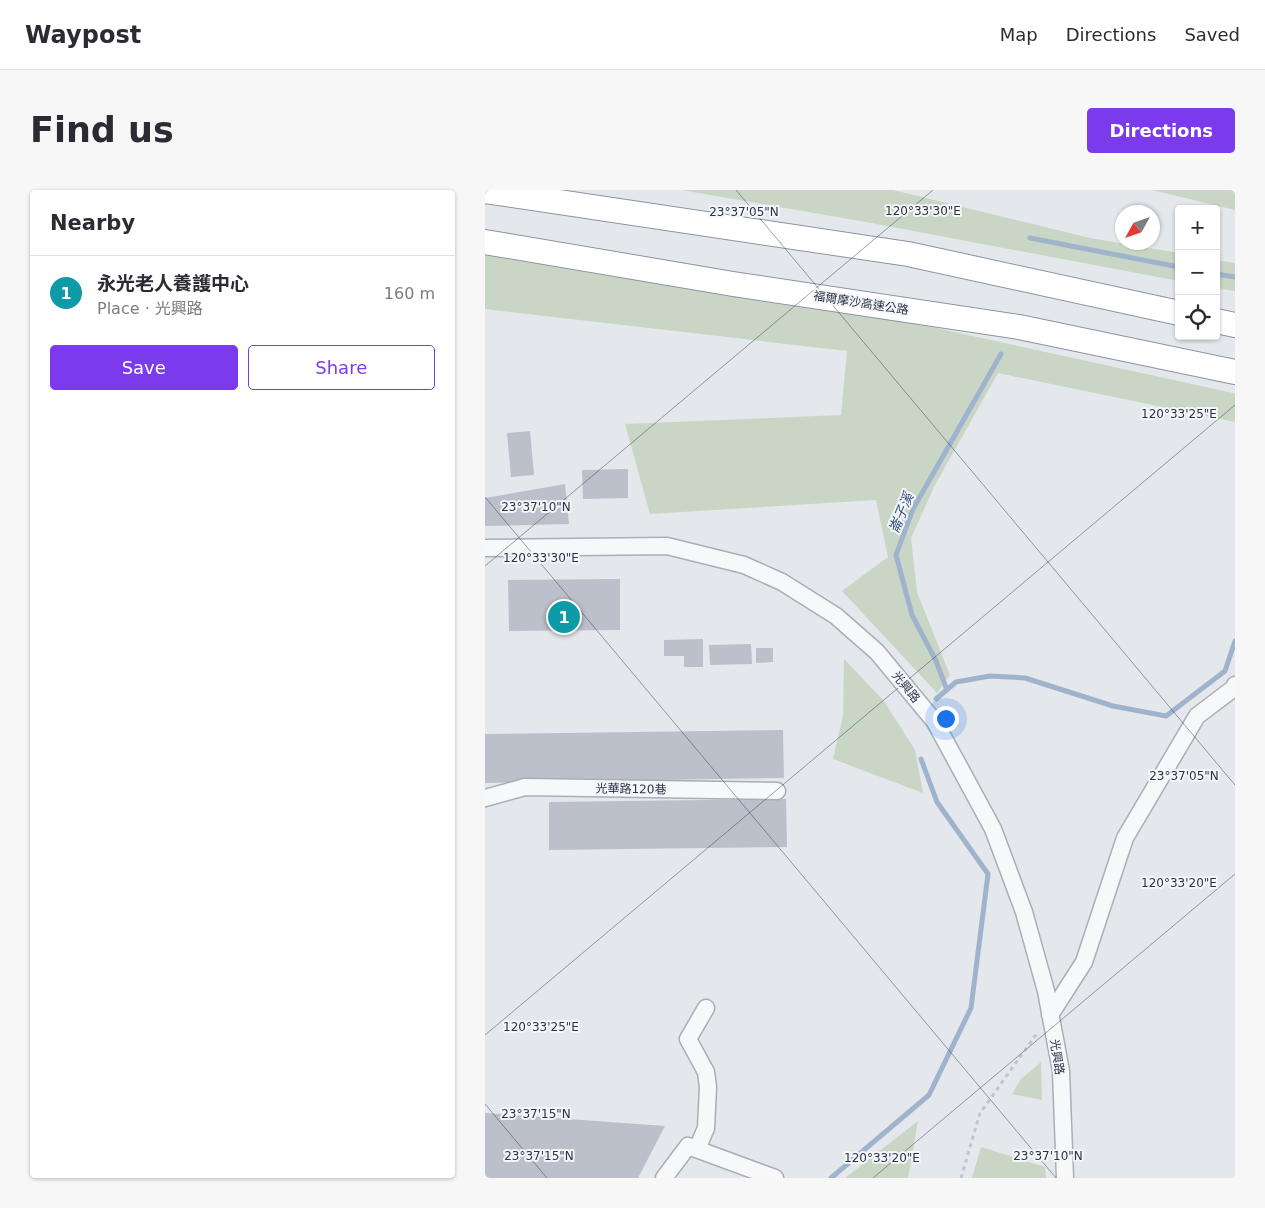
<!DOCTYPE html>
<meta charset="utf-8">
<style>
body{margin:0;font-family:"DejaVu Sans","Noto Sans TC",sans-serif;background:#f7f7f7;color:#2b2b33}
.controls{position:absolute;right:15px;top:15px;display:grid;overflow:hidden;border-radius:5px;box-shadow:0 1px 4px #0004}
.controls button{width:45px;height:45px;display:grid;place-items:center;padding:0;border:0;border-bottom:1px solid #e1e1e2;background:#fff;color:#2b2b33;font:25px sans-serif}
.compass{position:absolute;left:630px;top:15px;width:45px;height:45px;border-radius:50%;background:#fff;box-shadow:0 1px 4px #0004;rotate:230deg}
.you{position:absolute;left:460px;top:528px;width:18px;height:18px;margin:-12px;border:4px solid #fff;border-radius:50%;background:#1a73e8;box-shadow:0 0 0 8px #1a73e833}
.badge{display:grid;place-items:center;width:32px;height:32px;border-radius:50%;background:#7c3aed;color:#fff;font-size:16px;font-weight:700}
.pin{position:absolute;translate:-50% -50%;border:2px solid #fff;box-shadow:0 1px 5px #0006}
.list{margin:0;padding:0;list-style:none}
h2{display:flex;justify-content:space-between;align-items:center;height:65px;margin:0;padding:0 20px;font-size:21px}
h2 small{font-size:16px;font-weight:400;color:#7c7c81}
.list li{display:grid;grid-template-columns:32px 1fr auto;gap:15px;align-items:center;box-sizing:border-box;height:75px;padding:0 20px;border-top:1px solid #e1e1e2}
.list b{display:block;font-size:19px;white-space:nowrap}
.list p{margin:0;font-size:16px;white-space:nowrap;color:#7c7c81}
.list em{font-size:16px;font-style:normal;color:#7c7c81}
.actions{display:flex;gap:10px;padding:15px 20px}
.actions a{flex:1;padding:11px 0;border:1px solid #7c3aed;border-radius:5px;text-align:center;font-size:18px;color:#7c3aed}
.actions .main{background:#7c3aed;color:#fff}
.icon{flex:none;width:28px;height:28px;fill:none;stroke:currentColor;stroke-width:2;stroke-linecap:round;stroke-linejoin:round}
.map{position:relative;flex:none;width:750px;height:988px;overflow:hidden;border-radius:5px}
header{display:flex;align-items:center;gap:30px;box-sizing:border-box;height:70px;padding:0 25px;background:#fff;border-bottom:1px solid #e1e1e2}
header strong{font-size:24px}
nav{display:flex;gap:28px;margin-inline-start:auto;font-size:18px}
.intro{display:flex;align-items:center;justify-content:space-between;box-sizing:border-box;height:120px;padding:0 30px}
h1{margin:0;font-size:35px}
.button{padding:12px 22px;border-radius:5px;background:#7c3aed;color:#fff;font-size:18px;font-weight:700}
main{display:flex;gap:30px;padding:0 30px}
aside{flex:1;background:#fff;border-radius:5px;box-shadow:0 1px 4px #0004}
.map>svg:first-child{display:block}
.green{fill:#c9d6c5}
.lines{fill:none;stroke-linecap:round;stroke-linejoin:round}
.stream{stroke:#9fb4cc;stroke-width:5}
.building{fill:#bbc0ca}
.minor-casing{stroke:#a9aeb7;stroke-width:19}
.highway-casing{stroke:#8b94a3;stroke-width:26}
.path{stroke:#c2c5cb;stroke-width:3;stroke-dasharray:4 4;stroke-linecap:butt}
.minor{stroke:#f7f8fa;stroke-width:16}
.highway{stroke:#fff;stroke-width:24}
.ticks{fill:none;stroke:#2b3445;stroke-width:1;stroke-opacity:0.45}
.labels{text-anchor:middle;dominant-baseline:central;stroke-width:4;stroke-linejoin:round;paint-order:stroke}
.street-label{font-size:12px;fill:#2b3445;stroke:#f4f6f9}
.water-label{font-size:14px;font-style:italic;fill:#34527a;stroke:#f4f6f9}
.ticks-label{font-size:12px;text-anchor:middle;fill:#2b3445;stroke:#f4f6f9;stroke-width:4;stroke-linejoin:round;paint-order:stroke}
</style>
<header>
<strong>Waypost</strong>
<nav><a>Map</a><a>Directions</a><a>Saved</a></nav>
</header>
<div class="intro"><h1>Find us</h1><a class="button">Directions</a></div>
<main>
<aside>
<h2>Nearby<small></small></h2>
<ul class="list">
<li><span class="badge" style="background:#0f9aa8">1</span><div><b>永光老人養護中心</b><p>Place · 光興路</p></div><em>160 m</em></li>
</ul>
<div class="actions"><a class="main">Save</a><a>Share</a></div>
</aside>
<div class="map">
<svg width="750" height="988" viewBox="0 0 750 988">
<rect width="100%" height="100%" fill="#e4e7ec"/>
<path class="green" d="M196 0H408L605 48 694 63V91L381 32Z
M667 0H750V20Z
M0 65 287 113 424 132 748 203 750 204V232L513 183 450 295 426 348 432 402 465 485 452 503 357 401 403 367 391 310 165 324 140 234 356 225 362 161 0 119Z
M731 70 750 73V101L731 98Z
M359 469 399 511 430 560 438 603 348 569 358 526Z
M556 872 557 910 527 904 536 889Z
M433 931 423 988H360Z
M496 957 560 977 561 988H487Z"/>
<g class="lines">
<path class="stream" d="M545 48 694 77
M731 84 750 87
M462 500 451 471 427 425 411 365 428 319 516 164
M451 509 471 492 505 486 540 488 628 516 681 526 740 481 750 451
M346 988 444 905 486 818 503 684 452 612 436 569"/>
</g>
<path class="building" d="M45 241 49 285 26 287 22 243Z
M143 279V308L98 309 97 280Z
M80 294 84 334 0 336V308Z
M135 389V440L24 441 23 390Z
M218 449V477H199V466H179V450Z
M266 454 267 474 225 475 224 455Z
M271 458H288V472L271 473Z
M298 540 299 588 0 593V544Z
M301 609 302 657 64 660V612Z
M0 923 180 936 153 988H0Z"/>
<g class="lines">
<g class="minor-casing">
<path id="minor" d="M0 358 182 356 259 375 297 392 351 426 392 462 450 532 508 639 539 722 561 801 576 881 580 988
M0 608 40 597 292 601
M565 825 599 772 640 648 712 526 749 498 750 495
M212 959 221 938 223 897 221 882 203 849 221 818
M179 988 203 956 290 988"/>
</g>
<g class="highway-casing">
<path id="highway" d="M0 1 423 64 694 123
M0 52 248 94 534 137 750 182
M731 131 750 135"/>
</g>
<path class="path" d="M476 988 495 923 553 842"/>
<use href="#minor" class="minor"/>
<use href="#highway" class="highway"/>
</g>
<path class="ticks" d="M251 0 750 595M0 307 571 988M0 376 448 0M0 845 750 215M0 914 62 988M388 988 750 684"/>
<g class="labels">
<g class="street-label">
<text transform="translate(376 113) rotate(9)">福爾摩沙高速公路</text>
<text transform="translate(421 497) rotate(51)">光興路</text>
<text transform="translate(146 599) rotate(1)">光華路120巷</text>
<text transform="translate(572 867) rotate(81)">光興路</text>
</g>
<g class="water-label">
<text transform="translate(416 323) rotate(-67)">崙子溪</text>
</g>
</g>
<g class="ticks-label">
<text x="438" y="25">120°33'30"E</text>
<text x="259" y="26">23°37'05"N</text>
<text x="694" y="228">120°33'25"E</text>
<text x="51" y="321">23°37'10"N</text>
<text x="56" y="372">120°33'30"E</text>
<text x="699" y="590">23°37'05"N</text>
<text x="694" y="697">120°33'20"E</text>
<text x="56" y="841">120°33'25"E</text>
<text x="51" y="928">23°37'15"N</text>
<text x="54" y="970">23°37'15"N</text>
<text x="563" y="970">23°37'10"N</text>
<text x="397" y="972">120°33'20"E</text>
</g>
</svg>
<div class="controls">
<button>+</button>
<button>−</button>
<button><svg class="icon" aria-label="locate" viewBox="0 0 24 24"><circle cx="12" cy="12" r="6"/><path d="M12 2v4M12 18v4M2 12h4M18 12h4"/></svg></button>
</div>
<svg class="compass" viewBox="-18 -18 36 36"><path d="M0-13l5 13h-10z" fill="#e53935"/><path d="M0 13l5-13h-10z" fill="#7c7c81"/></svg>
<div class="you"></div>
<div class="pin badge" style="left:79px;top:427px;background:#0f9aa8">1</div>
</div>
</main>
